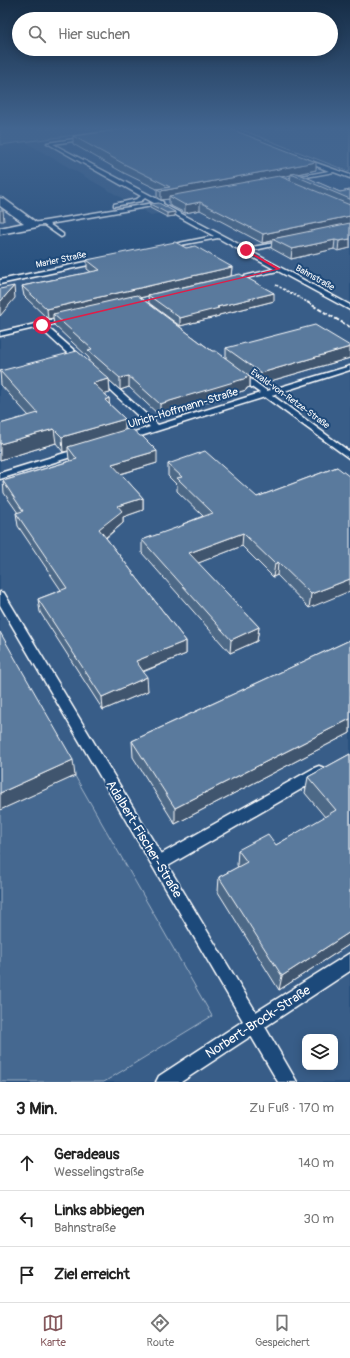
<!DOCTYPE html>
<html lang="de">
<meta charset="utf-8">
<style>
body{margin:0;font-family:Pangolin,sans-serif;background:#f2f2f2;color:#222}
.controls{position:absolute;right:12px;bottom:12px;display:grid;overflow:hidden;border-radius:8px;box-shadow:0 2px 10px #0003}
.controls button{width:36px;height:36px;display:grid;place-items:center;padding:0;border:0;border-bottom:1px solid #e0e0e0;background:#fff;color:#222;font:20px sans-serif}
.stop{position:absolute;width:12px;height:12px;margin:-9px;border:3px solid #e11d48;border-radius:50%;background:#fff}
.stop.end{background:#e11d48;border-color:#fff;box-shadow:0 1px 4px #0008}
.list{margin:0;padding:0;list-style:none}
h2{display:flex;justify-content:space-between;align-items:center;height:52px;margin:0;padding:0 16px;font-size:17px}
h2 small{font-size:13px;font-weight:400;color:#767676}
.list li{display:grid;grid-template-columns:26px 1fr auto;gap:12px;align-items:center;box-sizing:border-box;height:56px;padding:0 16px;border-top:1px solid #e0e0e0}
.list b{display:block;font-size:15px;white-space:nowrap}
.list p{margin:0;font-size:13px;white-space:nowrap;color:#767676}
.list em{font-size:13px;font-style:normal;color:#767676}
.icon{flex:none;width:22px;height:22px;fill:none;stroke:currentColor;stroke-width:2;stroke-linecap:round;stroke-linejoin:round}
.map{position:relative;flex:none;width:350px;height:1082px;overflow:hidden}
.search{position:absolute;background:#fff;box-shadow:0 2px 10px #0003;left:12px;right:12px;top:12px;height:44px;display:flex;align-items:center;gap:10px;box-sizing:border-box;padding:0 14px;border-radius:22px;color:#767676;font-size:15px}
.sheet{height:220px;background:#fff}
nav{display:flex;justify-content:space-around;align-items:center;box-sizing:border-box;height:56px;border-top:1px solid #e0e0e0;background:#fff;font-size:11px;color:#767676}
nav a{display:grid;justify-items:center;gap:2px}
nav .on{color:#85585c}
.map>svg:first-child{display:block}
.built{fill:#375d88;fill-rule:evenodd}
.green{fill:#446890;stroke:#a2b4c8}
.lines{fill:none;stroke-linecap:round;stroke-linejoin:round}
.service-casing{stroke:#fff;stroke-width:3}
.minor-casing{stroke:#fff;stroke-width:3}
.service{fill:#1f4a7a;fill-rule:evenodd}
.minor{fill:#1f4a7a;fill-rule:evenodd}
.rail-far1{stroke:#fff;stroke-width:1.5;stroke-dasharray:2.5 1.5;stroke-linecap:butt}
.rail{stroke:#fff;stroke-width:2;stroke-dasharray:4.5 2;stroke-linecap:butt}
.wall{fill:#4d6987;stroke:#fff;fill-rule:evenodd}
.shaded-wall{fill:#3f556e;stroke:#fff}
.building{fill:#5a7a9d;stroke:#fff}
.route{fill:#e11d48}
.labels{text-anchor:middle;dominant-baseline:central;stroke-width:4;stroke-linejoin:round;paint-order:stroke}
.far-street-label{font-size:9px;fill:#fff;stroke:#1f4a7a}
.street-label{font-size:11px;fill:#fff;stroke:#1f4a7a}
.near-street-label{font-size:13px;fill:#fff;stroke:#1f4a7a}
</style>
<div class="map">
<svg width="350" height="1082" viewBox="0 0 350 1082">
<rect width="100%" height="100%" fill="#28517f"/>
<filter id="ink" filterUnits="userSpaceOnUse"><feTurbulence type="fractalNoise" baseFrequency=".025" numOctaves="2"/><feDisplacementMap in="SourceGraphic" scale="8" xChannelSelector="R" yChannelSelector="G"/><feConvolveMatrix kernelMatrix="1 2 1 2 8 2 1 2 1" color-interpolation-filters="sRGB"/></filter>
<g filter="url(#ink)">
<path class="built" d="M129 128H350V1082H0V278L208 235 166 212 151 215 137 207 141 206 134 202 127 201 25 142ZM305 1037H335V1067H305Z
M0 195 36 221 0 228Z"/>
<path class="green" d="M0 128H129L0 145Z
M237 128H350V172Z
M75 776 212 1016 104 1082H0V810Z"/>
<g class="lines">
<g class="service-casing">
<path id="service" d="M88 137 87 139 53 144 163 202V204L246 248 287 241V243L250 251 350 305V310L278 271 232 281V279L274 269 218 238 164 248V246L214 236 158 205 49 224 63 234V236L61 237 44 225 31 226V224L33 223 154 203 145 198 141 201 114 206V204L137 199 141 196 47 143Z
M302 158 350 175V178L334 172 273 183 275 181 329 171 302 160Z
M100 259 102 260V262L0 284V280Z
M66 317 68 318V320L46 326 84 359V363H78L39 327 0 336V332Z
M350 366V370L272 395 350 452V459L265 397 128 440H122L121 438 122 436 150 427 97 378 98 376H104L158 425 260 393 237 377V373H243L267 391Z
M81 448 84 449 85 451 84 453 0 479V473Z
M0 592 4 593 161 854 314 768 319 766 324 768 326 772 324 776 168 866 256 1012 350 953V971L265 1027 297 1082H278L251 1036 181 1082H156L159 1076 243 1021 0 605Z"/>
</g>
<g class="minor-casing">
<path id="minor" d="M0 198 4 199 37 223 38 225 37 227 0 234V228L24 223 0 206Z"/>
</g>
<use href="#service" class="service"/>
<use href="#minor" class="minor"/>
<path class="rail-far1" d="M276 285 309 303"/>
<path class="rail" d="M307 302 350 327"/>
</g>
<path class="wall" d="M73 136 316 170 298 174 340 192 350 190V248L338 251 334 249 291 259 271 248 272 241 262 243 200 210 185 213 169 205V199L161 200 157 198V189L124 173 73 144ZM291 175 290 181 281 177Z
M150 204 175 216 167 217 150 208Z
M186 248 232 267 231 276 274 301 219 315V316L180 326 149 303 148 296 141 298 212 351 226 358V348L350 358 260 384 250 377V387L247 388 246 390 160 416 129 387 120 390 109 380 110 393 105 394 109 398V404L125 419V430L157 463 121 474 143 498V510L123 517V523L106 538 186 641V654L143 672 148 691 103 710 40 612 38 599 61 590 18 526 16 513H18L4 493 3 481 70 461 69 459 68 451 63 452 56 443 0 460V424L29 416 1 385 0 371 89 361V358L54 325 53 318 48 319 24 296 22 286 91 272 87 269V260Z
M168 464 257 497 337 467 309 608 277 575 273 577 242 546 198 563 259 627 257 641 230 653 142 553V540L183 526V524L203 516 177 491V485L168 476Z
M350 640V733L175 824 133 757 132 741Z
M350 754V944L279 990 218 892 219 877 238 867 237 865 238 850 276 845 325 817 305 793 308 777Z"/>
<path class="shaded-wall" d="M316 162V170L292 175 291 174V175L173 198 169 196V199L161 200V191Z
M200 202V210L185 213V205Z
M0 210H3L4 221H0Z
M175 212V216L167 217V213Z
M350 216V225L272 239V241L262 243 263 234Z
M350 239V248L338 251 339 241Z
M335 240 334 249 291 259 292 249Z
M232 267 231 276 148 295V296L57 317 53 314V318L48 319 47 309Z
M14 286 15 298 0 316V302Z
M274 293V301L219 315V316L180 326V318L217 307Z
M350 347V358L260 384 261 373Z
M129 376V387L120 390V378Z
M250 376V387L247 388 246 390 160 416V404Z
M109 379 110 393 94 397 93 383Z
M109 398 110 413 105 400Z
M125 419V433L68 447V451L63 452 62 437Z
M54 429 56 443 0 460V444Z
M157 451V463L113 476 112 464Z
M143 498V510L123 517V523L100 542 99 529 118 506Z
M243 533 242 546 188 567 189 553Z
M278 562 277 575 273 577 275 564Z
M350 579V591L309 608 311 594Z
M259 627 257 641 230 653 231 640Z
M186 641V654L136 674V661Z
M147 677 148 691 103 710 102 697Z
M350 719V733L175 824V808Z
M73 760 75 776 0 810V793Z
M350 932V944L279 990 282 976Z"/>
<path class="building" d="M134 128H228L316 162 161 191 157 189 170 187 124 164 73 136Z
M297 173 340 192 350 190V199L291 174Z
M279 176 350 205V216L263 234 200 202 185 205 169 196Z
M159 203 175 212 167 213 150 204Z
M350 223V239L339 241 335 240 292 249 272 239Z
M175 242 186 248 195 246 232 267 47 309 22 286 100 270 87 260Z
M240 274 274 293 217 307 219 308 180 318 148 295Z
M14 286 0 302V289Z
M137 295 212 351H216L250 376 245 377 247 378 160 404 129 376 120 378 88 350 92 349 53 314Z
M315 325 350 346V347L261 373 226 348Z
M77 351 109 379 93 383 109 398 105 400 125 419 62 437 54 429 0 444V424L38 413 0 371Z
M131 428 140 436H142L157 451 112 464 143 498 118 506 122 511 99 529 186 641 136 661 147 677 102 697 38 599 67 588 16 513 23 511 3 481 77 459 68 447Z
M205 451 257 497 337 467 350 477V579L311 594 278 562 275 564 243 533 189 553 259 627 231 640 142 540 184 525 183 524 213 513 177 478 182 477 168 464Z
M0 632 73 760 0 793Z
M350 640V719L175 808 132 741Z
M350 754V932L282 976 219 877 247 862 238 850 268 834 276 845 336 810 308 777Z"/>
</g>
<linearGradient id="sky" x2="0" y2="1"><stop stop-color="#162d46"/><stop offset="0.46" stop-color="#426590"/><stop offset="1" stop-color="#426590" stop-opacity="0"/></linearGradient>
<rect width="350" height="279" fill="url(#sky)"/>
<path class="route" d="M245 250H247L281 269 42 326 39 325 276 269 245 251Z"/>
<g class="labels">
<g class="far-street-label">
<text transform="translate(61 260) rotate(-12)">Marler Straße</text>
<text transform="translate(315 278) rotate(29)">Bahnstraße</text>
<text transform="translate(290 399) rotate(36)">Ewald-von-Retze-Straße</text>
</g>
<g class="street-label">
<text transform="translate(183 408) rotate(-17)">Ulrich-Hoffmann-Straße</text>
</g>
<g class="near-street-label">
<text transform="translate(144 839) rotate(59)">Adalbert-Fischer-Straße</text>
<text transform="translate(258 1022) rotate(-33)">Norbert-Brock-Straße</text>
</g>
</g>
</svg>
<div class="controls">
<button><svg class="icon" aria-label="layers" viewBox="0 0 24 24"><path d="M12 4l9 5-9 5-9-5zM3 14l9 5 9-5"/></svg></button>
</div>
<div class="stop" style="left:42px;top:325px"></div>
<div class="stop end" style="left:246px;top:250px"></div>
<div class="search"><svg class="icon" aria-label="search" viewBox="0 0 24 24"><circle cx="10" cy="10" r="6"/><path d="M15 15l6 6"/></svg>Hier suchen</div>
</div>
<section class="sheet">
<h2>3 Min.<small>Zu Fuß · 170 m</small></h2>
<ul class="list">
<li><svg class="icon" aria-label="ahead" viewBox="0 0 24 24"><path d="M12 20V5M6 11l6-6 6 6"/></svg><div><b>Geradeaus</b><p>Wesselingstraße</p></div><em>140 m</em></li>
<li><svg class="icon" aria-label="left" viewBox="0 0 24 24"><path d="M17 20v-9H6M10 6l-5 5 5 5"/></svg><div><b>Links abbiegen</b><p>Bahnstraße</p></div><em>30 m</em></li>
<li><svg class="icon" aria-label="arrive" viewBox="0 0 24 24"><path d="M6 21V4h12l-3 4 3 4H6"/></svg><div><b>Ziel erreicht</b></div></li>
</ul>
</section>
<nav>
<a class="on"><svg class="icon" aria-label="map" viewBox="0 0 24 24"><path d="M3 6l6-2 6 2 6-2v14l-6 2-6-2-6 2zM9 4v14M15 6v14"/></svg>Karte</a>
<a><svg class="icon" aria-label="directions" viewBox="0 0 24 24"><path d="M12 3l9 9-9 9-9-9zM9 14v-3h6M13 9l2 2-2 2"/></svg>Route</a>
<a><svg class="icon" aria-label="saved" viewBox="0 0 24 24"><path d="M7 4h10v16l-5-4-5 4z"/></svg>Gespeichert</a>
</nav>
